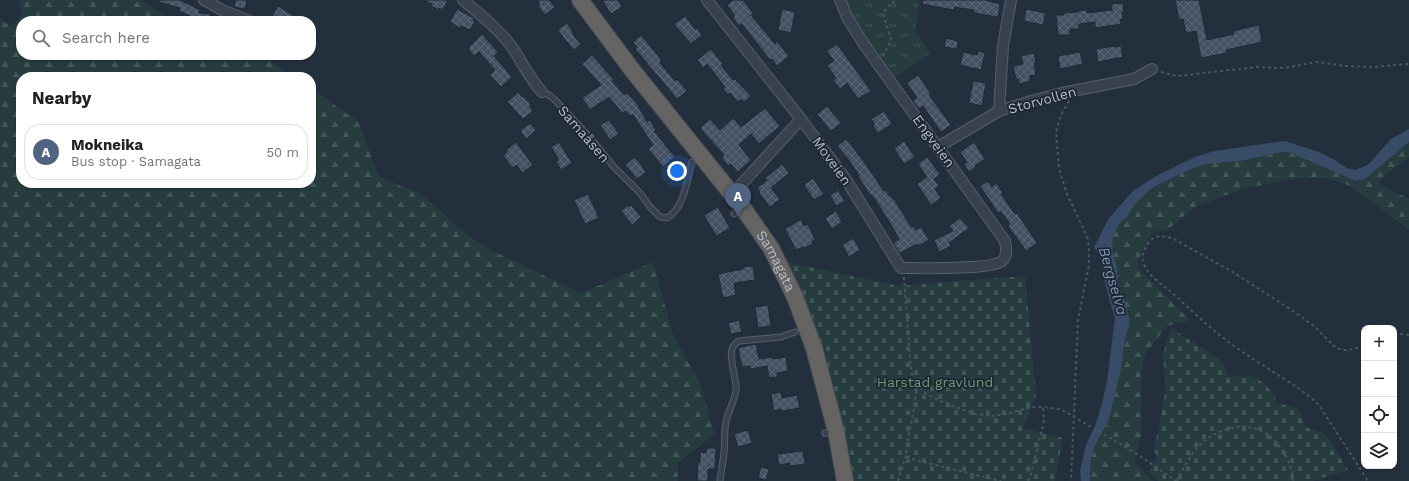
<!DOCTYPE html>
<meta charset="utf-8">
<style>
body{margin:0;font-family:"Work Sans",sans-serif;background:#f2f2f2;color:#202124}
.controls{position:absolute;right:12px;bottom:12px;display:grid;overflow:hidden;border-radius:8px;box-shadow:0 1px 3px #0004}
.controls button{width:36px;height:36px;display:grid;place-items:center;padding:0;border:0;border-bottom:1px solid #e0e0e0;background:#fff;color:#202124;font:20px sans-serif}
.you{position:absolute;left:677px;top:171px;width:14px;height:14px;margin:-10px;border:3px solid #fff;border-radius:50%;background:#1a73e8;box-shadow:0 0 0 6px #1a73e833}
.badge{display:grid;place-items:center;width:26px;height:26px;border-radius:50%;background:#506383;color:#fff;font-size:13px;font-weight:700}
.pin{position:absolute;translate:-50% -33px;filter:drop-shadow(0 1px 2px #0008)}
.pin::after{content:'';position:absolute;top:21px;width:14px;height:12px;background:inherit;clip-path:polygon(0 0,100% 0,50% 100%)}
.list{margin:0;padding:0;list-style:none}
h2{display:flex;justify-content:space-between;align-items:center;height:52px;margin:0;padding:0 16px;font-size:17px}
h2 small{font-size:13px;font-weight:400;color:#757577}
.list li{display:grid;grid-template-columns:26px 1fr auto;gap:12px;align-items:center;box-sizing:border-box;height:56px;margin:0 8px 8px;padding:0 8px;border:1px solid #e0e0e0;border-radius:16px}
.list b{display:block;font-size:15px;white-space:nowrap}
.list p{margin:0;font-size:13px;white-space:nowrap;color:#757577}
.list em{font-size:13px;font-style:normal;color:#757577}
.icon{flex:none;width:22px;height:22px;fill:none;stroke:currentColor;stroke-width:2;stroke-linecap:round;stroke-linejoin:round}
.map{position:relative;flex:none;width:1409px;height:481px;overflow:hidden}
.search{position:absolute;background:#fff;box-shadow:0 1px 3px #0004;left:16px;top:16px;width:300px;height:44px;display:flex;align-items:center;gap:10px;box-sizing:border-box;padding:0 14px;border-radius:16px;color:#757577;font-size:15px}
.panel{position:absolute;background:#fff;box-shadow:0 1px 3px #0004;left:16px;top:72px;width:300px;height:116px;border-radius:16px}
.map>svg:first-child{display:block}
.forest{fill:url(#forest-firs)}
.cemetery{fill:url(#cemetery-stones)}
.park{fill:url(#park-tufts)}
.water{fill:#394c67}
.building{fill:url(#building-cross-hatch);stroke:#1f2835}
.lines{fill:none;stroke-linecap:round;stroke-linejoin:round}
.service-casing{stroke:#565f6c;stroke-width:7}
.minor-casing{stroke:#565f6c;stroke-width:12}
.trunk-casing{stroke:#434c59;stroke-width:18}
.path{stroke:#44595c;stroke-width:2;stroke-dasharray:3 3;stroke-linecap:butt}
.service{stroke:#38414e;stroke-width:5}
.minor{stroke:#38414e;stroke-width:10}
.trunk{stroke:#656462;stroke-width:16}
.labels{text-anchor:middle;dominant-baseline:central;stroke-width:3.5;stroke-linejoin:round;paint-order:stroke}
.street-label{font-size:14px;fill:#b4bcc9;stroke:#1d2633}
.park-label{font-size:14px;fill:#6b9a76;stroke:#1d2633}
.water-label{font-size:15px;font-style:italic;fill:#7c92b1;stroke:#1d2633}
</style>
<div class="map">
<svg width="1409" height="481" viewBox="0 0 1409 481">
<defs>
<pattern id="forest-firs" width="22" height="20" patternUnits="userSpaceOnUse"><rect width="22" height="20" fill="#263c3f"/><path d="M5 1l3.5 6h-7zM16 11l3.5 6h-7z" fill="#435659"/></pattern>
<pattern id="cemetery-stones" width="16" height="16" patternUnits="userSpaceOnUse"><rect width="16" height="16" fill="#263c3f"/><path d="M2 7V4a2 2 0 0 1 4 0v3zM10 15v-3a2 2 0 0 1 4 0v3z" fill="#435659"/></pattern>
<pattern id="park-tufts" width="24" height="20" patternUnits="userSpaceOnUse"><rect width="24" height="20" fill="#263c3f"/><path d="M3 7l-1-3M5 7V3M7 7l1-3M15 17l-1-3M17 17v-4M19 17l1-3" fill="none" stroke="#435659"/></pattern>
<pattern id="building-cross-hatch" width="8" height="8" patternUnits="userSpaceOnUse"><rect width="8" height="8" fill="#455162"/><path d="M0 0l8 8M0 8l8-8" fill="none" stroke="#5d6877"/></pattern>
</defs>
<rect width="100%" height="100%" fill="#242f3e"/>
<path class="forest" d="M18 0H140L176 21H21V55H263L293 77H21V183H311V89L358 121 379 177 421 194 470 237 493 251 581 293 653 262 673 335 701 385 714 434 678 463V481H0V19L12 27 22 13Z
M1409 142V157L1383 177 1378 183 1409 199V230L1350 186 1327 178H1297L1242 189 1195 207 1166 231H1157L1151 236 1138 260V268L1190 320 1167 326 1145 354 1141 375V435L1134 461 1153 481H1090L1091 457 1093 450 1104 429 1121 369 1125 338 1129 326 1125 300 1119 291 1117 267 1112 249V236L1119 224 1128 216 1135 204 1152 188 1186 171 1205 164 1240 161 1282 152 1291 153 1356 181 1365 179Z"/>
<path class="cemetery" d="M786 262 899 286 1025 276 1036 395 1023 428 1063 438 1055 481H850Z
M1171 328 1222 361 1228 375 1230 377 1252 376 1264 383 1275 396 1276 403 1294 407 1301 412 1305 427 1323 433 1329 439 1348 470 1312 481H1159L1148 473 1157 458 1154 450 1166 388 1163 354Z"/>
<path class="park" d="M844 0H920L915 31 931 53 893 78 853 19Z"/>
<path class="water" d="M1409 129V142L1365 179 1356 181 1291 153 1282 152 1240 161 1206 164 1186 171 1152 188 1135 204 1128 216 1119 224 1113 236 1112 249 1117 267 1119 291 1125 300 1129 318V326L1125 338 1121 369 1109 419 1093 450 1091 457 1090 481H1081L1080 470 1086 445 1095 426 1102 404 1107 381 1115 319 1105 283 1100 256 1094 247 1109 218 1133 191 1156 176 1195 157 1215 151 1284 141 1319 152 1333 159 1347 168 1355 170 1368 165 1391 139Z"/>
<path class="building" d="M160 0H180L200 10 199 13 210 14V21H197V19L179 11 180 8 159 2Z
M236 0H247L245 9 234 7Z
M423 0H448L443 10 439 8 438 10 431 6 432 4Z
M537 0H549L555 7 545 15 538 6 540 5Z
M602 0H618L622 7 611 14Z
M733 0H743L754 14 751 15 775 44 776 40 789 56 777 66 772 59 770 60 742 24 739 26 733 18 735 16 727 5Z
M923 0H985L1000 4 998 17 974 13V10L954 7V10L922 4Z
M1175 0H1199L1207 40 1234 34 1233 31 1259 25 1262 42 1226 50 1227 53 1201 58 1196 31 1186 33 1183 19 1179 20Z
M1123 3 1124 12H1122L1123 19 1120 20 1121 24 1095 28V22L1079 24V29H1070V35H1058L1056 15H1064V13L1079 12 1078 11 1087 10V13L1112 10V4Z
M278 6 302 21H277L271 18Z
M457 9 474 18 473 20 475 21 470 30 461 26 460 28 450 22Z
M782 9 795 12 791 33 778 30Z
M1026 9 1046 13 1043 25 1024 21Z
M685 16 695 29 697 28 702 35 691 44 674 24Z
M567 23 574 34 573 35 581 44 574 50 565 40 558 30Z
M482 34 498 52 494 56 512 77 501 87 490 75 495 70 479 52 474 56 469 50V47Z
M641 35 660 58 661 61 660 63 675 81 677 79 687 91 677 99 635 49 637 47 633 42Z
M946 38 958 41 957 49 944 47Z
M837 44 871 91 858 99 847 83 840 89 833 80 836 78 827 65 834 61 827 51Z
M1116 46V47L1121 46 1123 57 1098 62 1096 49Z
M711 49 723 64 721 65 733 80 735 79 751 96 744 102 741 99 738 102 730 93 728 95 723 89 725 87 707 64 703 68 697 60Z
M978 51 985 53 981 70 960 65 963 52 977 55Z
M1080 52 1083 64 1060 69 1058 56Z
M1034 53 1036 63H1034L1036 75 1029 76 1031 81 1019 84 1018 79H1016L1013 66 1023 64 1021 56Z
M592 55 614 80 612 81 624 95 627 93 636 102 647 122 650 120 656 130 654 131 675 157 663 167 648 149 653 145 633 115 631 116 625 111 622 113 609 97 590 110 582 98 601 85 582 64Z
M918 75 931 94 929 95 951 125 941 132 923 106 919 109 913 101 917 98 907 83Z
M973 81 986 83 982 106 969 103Z
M518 92 522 97 523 96 530 104V107L533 111 523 119 507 102Z
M827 106 841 123 831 131 817 114Z
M765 108 780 126 759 144 751 134 739 145 751 160 738 172 731 164 728 166 722 158 724 155 700 128 710 119 720 130 733 118 741 127Z
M884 111 892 124 878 133 873 126 875 124 871 119Z
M609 120 619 134 610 140 600 125Z
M530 123 536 130 526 139 520 131Z
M846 139 862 159 884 191 886 190 889 196 890 195 893 199H894L911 227 913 226 916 230 921 227 929 240 918 246 917 244 900 253 893 243 899 239 890 223 873 196H872L868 192 858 176 859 175 848 159 837 146Z
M904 141 915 157 904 164 894 148Z
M516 142 533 165 522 173 517 165 512 168 503 155 507 152 506 150Z
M559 142 572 163 561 170 556 161 559 160 551 147Z
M974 142 985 159 975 166 976 167 969 172 964 164 967 162 960 152Z
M635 157 646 172 637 179 625 165Z
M927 157 940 174 934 179 939 186 935 189 941 198 931 205 917 184 927 177 918 164Z
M782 164 789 173 771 188 780 199 770 207 759 193 760 192 757 188 767 180 765 178Z
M813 178 824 194 814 200 804 185Z
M988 181 992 187 996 183 1003 193 1001 194 1015 214 1017 213 1037 243 1026 251 1008 226 1010 224 1001 212 998 213 980 186Z
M838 190 845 201 836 206 830 195Z
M588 194 599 218 585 224 574 200Z
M628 205 629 207 631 205 641 217 632 225 621 211Z
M718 207 730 228 716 236 704 215Z
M836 211 842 222 832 229 825 218Z
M960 218 969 228 949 243 951 246 939 252 934 240 953 231 949 226Z
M801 219 804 226 808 224 815 240 811 242 813 244 804 248 803 247 796 250 785 229Z
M853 238 860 250 849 257 842 245Z
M753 266 755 280 734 283 736 295 723 298 718 274 743 269V267Z
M768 305 771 326 758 328 755 307Z
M739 320 742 332 731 334 728 323Z
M756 344 759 359 773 357V359L786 357 788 371 777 373V377L769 378 767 366 751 369 750 366 742 367 738 348Z
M781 392 782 398 797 395 800 408 782 411 781 409 774 411 771 394Z
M748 430 752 443 738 447 734 434Z
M707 448H716L715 469H708V481H697L698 462 700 463V452L706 453Z
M803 451 805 464 790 466V463L779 465 777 454Z
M761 467 769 469 766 480 758 478Z"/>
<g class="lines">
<g class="service-casing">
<path id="service" d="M542 92 549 95 555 100 592 140 614 167 640 193 650 207 660 217 667 218C684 209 687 180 692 162
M734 214 742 209
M825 433 835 431
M720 481C721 472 723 462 724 453 725 443 724 432 726 422 728 411 735 401 736 390 737 375 723 348 739 341L781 337 795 332"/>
</g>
<g class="minor-casing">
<path id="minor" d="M204 0 222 10 250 21
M463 0C481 15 501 31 514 50 523 64 530 79 542 92
M707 0 801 119 845 178 901 268C918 268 992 270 1002 261 1008 256 1006 247 1005 241L865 46 847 17 840 0
M999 111 1003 46 1011 0
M938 147 999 111 1031 101 1062 93 1134 79 1152 69
M730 192 737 189 801 119"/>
</g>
<g class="trunk-casing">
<g id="trunk">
<path id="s1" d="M580 0 633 71 743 208 771 248 795 297 814 348 836 431 845 481"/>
</g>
</g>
<path class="path" d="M883 56 891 40 883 13 888 6 897 0
M1161 72 1177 76 1257 67 1284 68 1317 62 1345 66 1373 67 1409 64
M1069 101 1061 115 1056 132 1059 169 1067 194 1088 239 1089 254V265L1078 320 1071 481
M904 277 910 359 912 376 917 385 928 395 947 404 975 414 992 416 1007 414 1031 407H1043
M1394 333 1409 335
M1364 346 1349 350H1343L1336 348 1314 326 1296 313 1236 274 1174 239C1166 236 1155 234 1149 242 1145 248 1141 255 1143 262 1147 275 1160 283 1170 291 1187 306 1204 323 1222 337 1246 356 1273 371 1298 388L1310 397 1319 405 1368 481
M917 385 914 409 906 450 907 456 915 460 1001 481
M898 481 905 458 907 456
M1028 481 1031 474 1042 429 1044 421 1043 407 1058 409 1064 411 1134 452 1176 481
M1177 481C1183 469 1189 457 1198 447 1221 423 1259 417 1280 447 1287 457 1293 469 1293 481"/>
<use href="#service" class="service"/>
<use href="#minor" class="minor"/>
<use href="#trunk" class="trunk"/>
</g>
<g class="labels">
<g class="street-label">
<text transform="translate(1042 100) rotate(-15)">Storvollen</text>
<text transform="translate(584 134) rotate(49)">Samaåsen</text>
<text transform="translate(934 141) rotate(54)">Engveien</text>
<text transform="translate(832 161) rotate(54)">Moveien</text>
<text stroke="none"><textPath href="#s1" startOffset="327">Samagata</textPath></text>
</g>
<g class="park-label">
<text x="935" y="382">Harstad gravlund</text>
</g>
<g class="water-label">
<text transform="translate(1113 281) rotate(74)">Bergselva</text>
</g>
</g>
</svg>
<div class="controls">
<button>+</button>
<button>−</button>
<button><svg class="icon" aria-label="locate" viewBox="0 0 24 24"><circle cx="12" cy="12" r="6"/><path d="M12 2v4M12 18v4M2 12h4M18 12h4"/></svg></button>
<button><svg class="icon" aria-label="layers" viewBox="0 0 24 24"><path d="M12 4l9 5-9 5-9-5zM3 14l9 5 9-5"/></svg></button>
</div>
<div class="you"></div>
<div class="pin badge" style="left:738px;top:216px">A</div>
<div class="search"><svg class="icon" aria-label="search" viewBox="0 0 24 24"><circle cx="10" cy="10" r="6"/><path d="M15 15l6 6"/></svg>Search here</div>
<section class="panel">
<h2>Nearby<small></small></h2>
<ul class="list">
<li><span class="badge">A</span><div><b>Mokneika</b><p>Bus stop · Samagata</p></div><em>50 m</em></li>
</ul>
</section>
</div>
